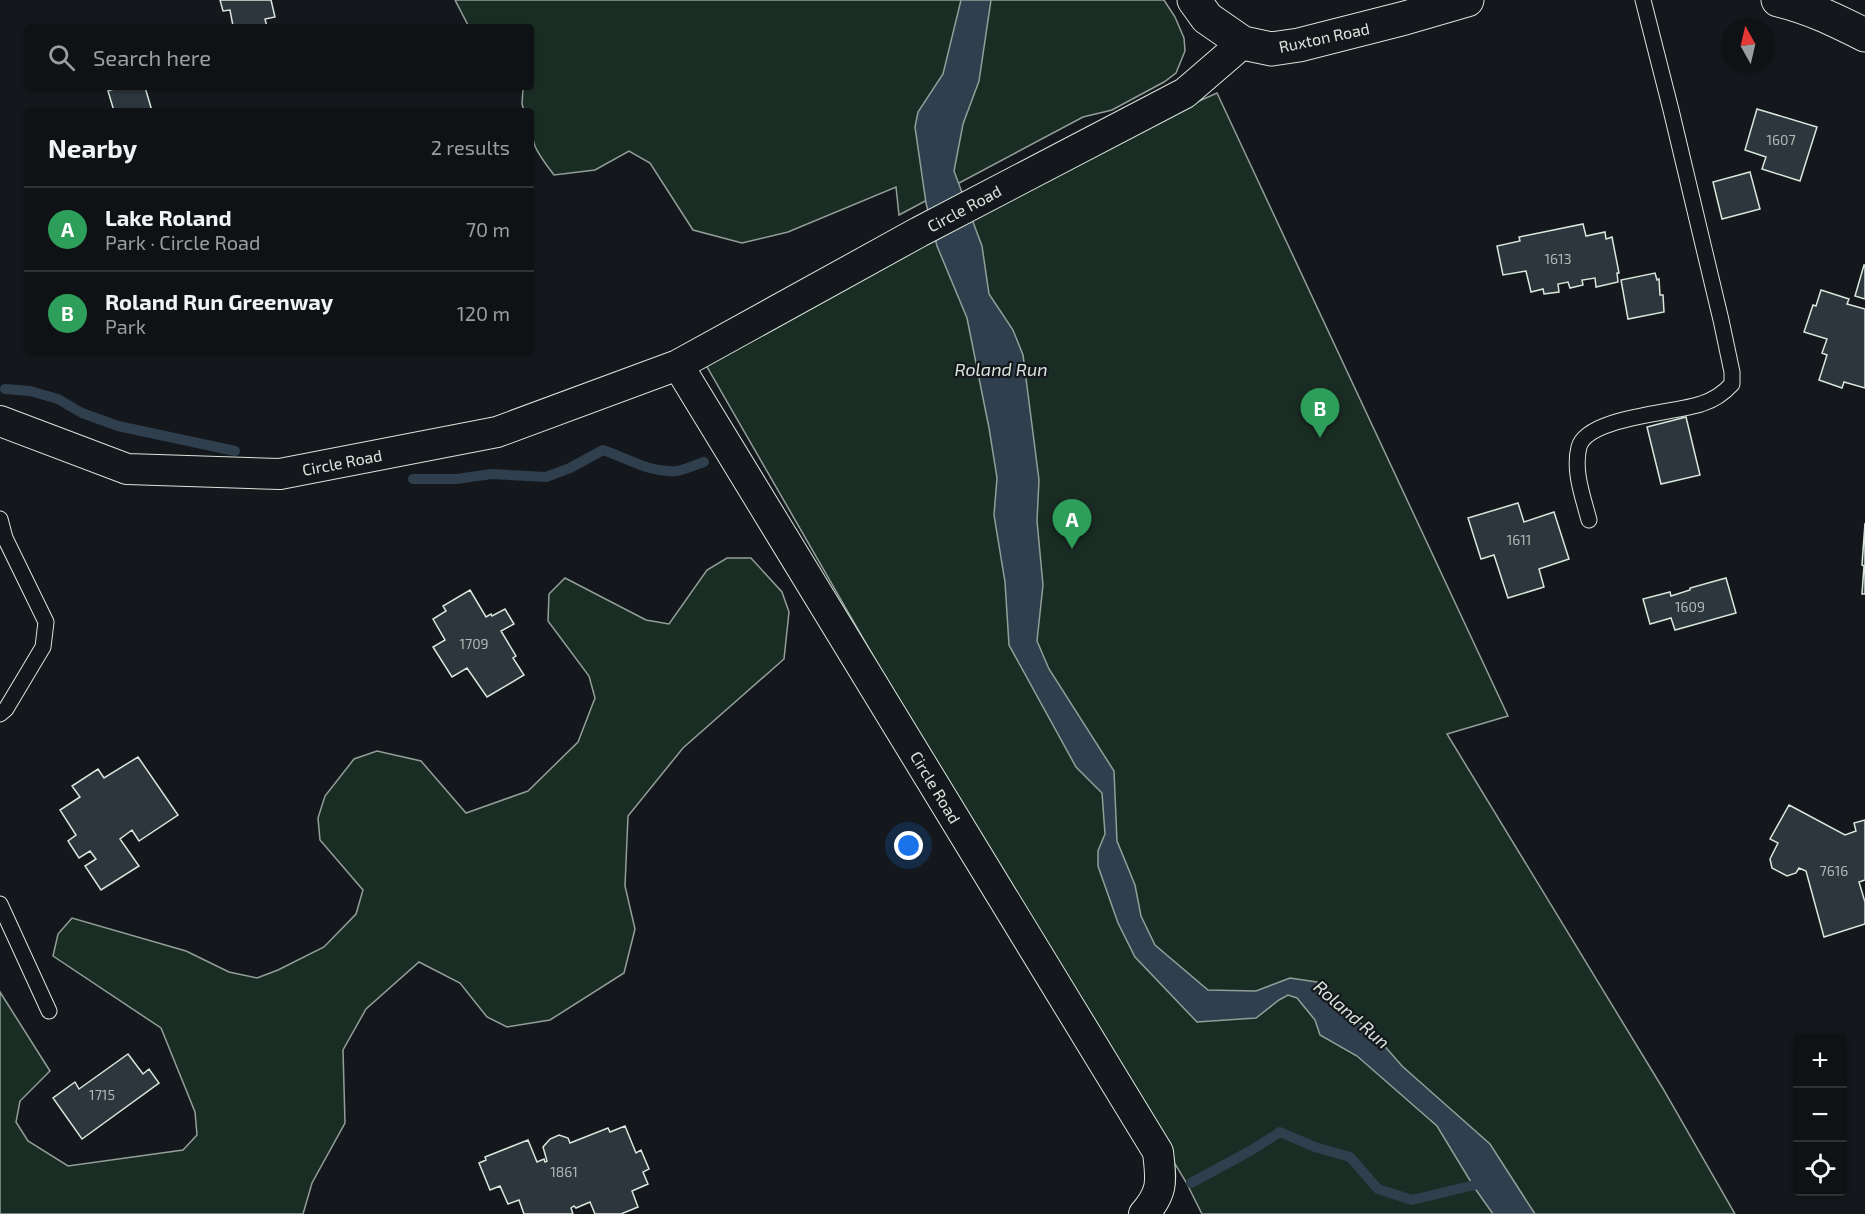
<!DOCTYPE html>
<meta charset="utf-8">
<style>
body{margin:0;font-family:"Exo 2",sans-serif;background:#181b1e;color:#f1f3f6}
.controls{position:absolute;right:18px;bottom:18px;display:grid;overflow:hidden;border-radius:6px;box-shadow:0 2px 4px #0004}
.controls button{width:54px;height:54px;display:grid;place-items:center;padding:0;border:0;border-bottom:2px solid #2f3234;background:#0f1215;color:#f1f3f6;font:30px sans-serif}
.compass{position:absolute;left:1721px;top:18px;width:54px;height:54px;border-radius:50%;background:#0f1215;box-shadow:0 2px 4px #0004;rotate:352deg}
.you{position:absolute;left:909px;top:846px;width:21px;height:21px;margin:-15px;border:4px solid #fff;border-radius:50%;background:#1a73e8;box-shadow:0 0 0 9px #1a73e833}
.badge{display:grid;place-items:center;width:39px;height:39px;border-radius:50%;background:#2563eb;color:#fff;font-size:20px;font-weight:700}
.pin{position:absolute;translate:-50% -50px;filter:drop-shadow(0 2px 3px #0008)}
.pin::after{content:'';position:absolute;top:32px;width:21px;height:18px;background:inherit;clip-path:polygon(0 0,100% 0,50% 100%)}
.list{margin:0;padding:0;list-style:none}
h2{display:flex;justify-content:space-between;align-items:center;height:78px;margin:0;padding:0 24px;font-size:26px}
h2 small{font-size:20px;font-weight:400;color:#9b9ea0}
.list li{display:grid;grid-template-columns:39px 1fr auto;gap:18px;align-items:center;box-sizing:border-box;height:84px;padding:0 24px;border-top:2px solid #2f3234}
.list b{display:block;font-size:22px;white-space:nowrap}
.list p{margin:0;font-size:20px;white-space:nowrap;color:#9b9ea0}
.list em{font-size:20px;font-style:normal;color:#9b9ea0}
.icon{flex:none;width:33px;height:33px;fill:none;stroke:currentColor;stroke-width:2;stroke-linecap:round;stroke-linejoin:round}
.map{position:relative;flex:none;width:1865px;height:1214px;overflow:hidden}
.search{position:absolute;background:#0f1215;box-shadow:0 2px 4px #0004;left:24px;top:24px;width:510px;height:66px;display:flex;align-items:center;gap:15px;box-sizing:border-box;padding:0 21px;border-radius:6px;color:#9b9ea0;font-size:22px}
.panel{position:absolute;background:#0f1215;box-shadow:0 2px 4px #0004;left:24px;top:108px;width:510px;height:246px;border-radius:6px}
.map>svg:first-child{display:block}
.green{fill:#1a2d24;stroke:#939e99;stroke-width:1.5}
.water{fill:#2f3f4d;stroke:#939e99;stroke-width:1.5}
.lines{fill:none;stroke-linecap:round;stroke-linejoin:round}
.stream{stroke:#2f3f4d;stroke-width:10}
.building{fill:#2c363c;stroke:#d8e6dc;stroke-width:1.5}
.lane-casing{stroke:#d8e6dc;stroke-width:17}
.street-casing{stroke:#d8e6dc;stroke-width:32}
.secondary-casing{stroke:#d8e6dc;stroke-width:35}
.lane{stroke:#14181c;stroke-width:15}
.street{stroke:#14181c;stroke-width:30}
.secondary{stroke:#14181c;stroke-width:33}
.labels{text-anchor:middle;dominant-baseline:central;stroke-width:4.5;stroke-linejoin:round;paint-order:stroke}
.number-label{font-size:14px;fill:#adbab4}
.street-label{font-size:16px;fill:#d8e6dc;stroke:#14181c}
.water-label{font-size:18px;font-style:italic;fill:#d8e6dc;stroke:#14181c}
</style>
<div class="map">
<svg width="1865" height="1214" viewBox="0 0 1865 1214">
<rect width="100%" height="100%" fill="#14181c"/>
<path class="green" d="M455 0H1164L1175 17 1184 38 1185 51 1176 73 1164 82 1112 110 1083 117 899 215 896 187 788 232 742 243 693 230 650 163 629 151 595 170 554 175C534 148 531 146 531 111H524L522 104 523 89 520 87H531V27H469Z
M1217 93 1508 716 1447 734 1662 1087 1735 1214H1202L1186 1182 971 826 706 365 874 271 1197 102Z
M727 558H751L782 592 789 612 784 659 683 748 628 816 625 886 635 929 624 973 550 1020 507 1027 487 1017 460 983 419 962 366 1009 343 1050 345 1123 312 1183 303 1214H0V992L50 1071 20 1101 16 1122 28 1141 68 1166 183 1150 197 1135 195 1112 161 1028 53 956 58 934 72 918 186 951 229 972 257 978 278 970 324 947 356 914 363 890 320 840 318 818 325 796 354 759 377 751 421 761 466 813 528 791 578 742 595 698 589 676 548 621 549 594 565 578 646 620 669 624 707 570Z"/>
<path class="water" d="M961 0H991L979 81 963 124 954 171 982 246 989 294 1013 330 1023 355 1039 480 1037 521 1043 585 1037 641 1049 669 1114 771 1117 841 1135 885 1141 916 1155 945 1208 990 1256 991 1290 978 1317 982 1329 990 1341 1012 1369 1028 1402 1066 1490 1144 1535 1214H1493L1474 1187 1437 1126 1357 1056 1320 1035 1315 1020 1297 998 1288 995 1279 1000 1256 1018 1197 1022 1135 957 1118 923 1098 866V851L1105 834 1102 793 1076 767 1009 645 1005 582 994 515 997 478 989 428 967 318 937 246 926 203 915 127 918 112 943 74Z"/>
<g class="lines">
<path class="stream" d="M5 389 30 391 58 399 82 413 118 426 235 451
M413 479H456L492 474 546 477 570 468 603 450C627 458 649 473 676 471 685 470 695 465 704 462
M1191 1183 1250 1151 1280 1132 1315 1147 1350 1157 1378 1189 1412 1200 1487 1182"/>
</g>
<path class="building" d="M220 0H271L275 17 265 19 267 27H228L233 26 230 10 223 11Z
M119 87H145L152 111H114L108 91Z
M1757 109 1817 127 1800 181 1762 169 1766 157 1745 150Z
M1750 172 1760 209 1722 219 1713 182Z
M1583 224 1586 236 1605 232 1606 239 1612 237 1619 273H1617L1618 282 1596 287 1595 278 1582 280 1583 285 1570 288 1568 282 1558 284 1559 292 1544 294 1543 289 1531 292 1526 271 1503 275 1497 246 1520 241 1519 237Z
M1864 265H1865V299L1855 296Z
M1655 273 1657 280 1659 279 1660 295H1663L1664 312 1628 319 1621 280Z
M1821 290 1849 299 1847 304 1865 309V388L1844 382 1842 388 1819 380 1827 355 1822 353 1827 339 1804 332 1813 305 1816 306Z
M1686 417 1700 475 1661 484 1647 427Z
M1518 503 1524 522 1554 512 1569 559 1539 569 1544 587 1508 598 1494 555 1481 559 1468 518Z
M1865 523V594H1862L1864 566 1862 565Z
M1726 578 1736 613 1675 630 1671 618 1650 624 1643 599 1670 592 1671 596 1690 590V588Z
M470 590 486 617 491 614 492 616 505 609 514 624 501 631 516 656 513 658 524 675 487 697 467 668 452 677 433 647 445 640 433 619 446 611 443 606Z
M138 757 178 815 139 841 132 830 120 839 139 866 101 890 85 866 96 859 90 851 79 858 68 841 76 835 60 810 80 797 72 786 98 769 104 778Z
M1789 805 1845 835 1856 831 1854 823 1865 820V880L1859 882 1865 902V924L1824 937 1806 871 1799 868 1796 873 1787 876 1772 868 1770 859 1778 843 1770 839Z
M128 1054 143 1074 149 1069 159 1083 82 1139 53 1098 75 1082 79 1089Z
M625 1126 636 1153 641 1150 649 1169 643 1172 648 1184 632 1191 638 1207 621 1214H595L590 1202 576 1208 574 1206 571 1208 573 1214H524L519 1200 508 1204 500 1186 490 1190 479 1163 486 1160 485 1157 528 1140 537 1162 544 1159 545 1162 547 1161 543 1147 550 1139 559 1135 568 1138 570 1143 608 1128 610 1132Z"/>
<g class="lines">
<g class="lane-casing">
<path id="lane" d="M0 519 5 538 46 622 43 647 6 709 0 714
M1589 520C1583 497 1573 471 1579 447 1587 417 1675 413 1701 404 1714 400 1723 394 1732 384V372L1721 320 1671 110 1643 0
M0 904 49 1011"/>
</g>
<g class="street-casing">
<path id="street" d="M678 365 1158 1152C1161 1180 1164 1191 1144 1214
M0 421 127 469 280 474 497 432 678 365 919 232 1185 93 1243 43"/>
</g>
<g class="secondary-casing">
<path id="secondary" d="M1194 0 1207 18 1243 43 1272 49 1299 45 1405 18 1467 0
M1778 0C1809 7 1837 21 1865 35"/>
</g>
<use href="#lane" class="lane"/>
<use href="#street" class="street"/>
<use href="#secondary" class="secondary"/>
</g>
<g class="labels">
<g class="number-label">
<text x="1781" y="139">1607</text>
<text x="1558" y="258">1613</text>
<text x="1519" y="539">1611</text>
<text x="1690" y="606">1609</text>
<text x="474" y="643">1709</text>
<text x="1834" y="870">7616</text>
<text x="102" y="1094">1715</text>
<text x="564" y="1171">1861</text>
</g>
<g class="street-label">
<text transform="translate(1324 37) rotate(-12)">Ruxton Road</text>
<text transform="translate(964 208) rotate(-28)">Circle Road</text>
<text transform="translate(342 462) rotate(-11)">Circle Road</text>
<text transform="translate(936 787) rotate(59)">Circle Road</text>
</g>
<g class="water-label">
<text x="1001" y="369">Roland Run</text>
<text transform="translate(1352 1014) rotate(41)">Roland Run</text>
</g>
</g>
</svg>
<div class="controls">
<button>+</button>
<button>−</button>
<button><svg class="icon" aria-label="locate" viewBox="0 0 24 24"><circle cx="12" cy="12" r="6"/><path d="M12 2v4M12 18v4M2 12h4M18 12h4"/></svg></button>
</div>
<svg class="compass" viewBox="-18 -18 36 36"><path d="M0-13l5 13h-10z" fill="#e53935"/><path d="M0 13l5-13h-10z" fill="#9b9ea0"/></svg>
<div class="you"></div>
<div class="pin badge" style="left:1072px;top:549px;background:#2e9e5b">A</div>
<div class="pin badge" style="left:1320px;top:438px;background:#2e9e5b">B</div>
<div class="search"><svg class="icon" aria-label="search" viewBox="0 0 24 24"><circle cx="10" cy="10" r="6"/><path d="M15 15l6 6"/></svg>Search here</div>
<section class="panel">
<h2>Nearby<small>2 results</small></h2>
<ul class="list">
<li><span class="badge" style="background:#2e9e5b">A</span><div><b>Lake Roland</b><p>Park · Circle Road</p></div><em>70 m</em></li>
<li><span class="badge" style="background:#2e9e5b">B</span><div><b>Roland Run Greenway</b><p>Park</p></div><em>120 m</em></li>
</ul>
</section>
</div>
